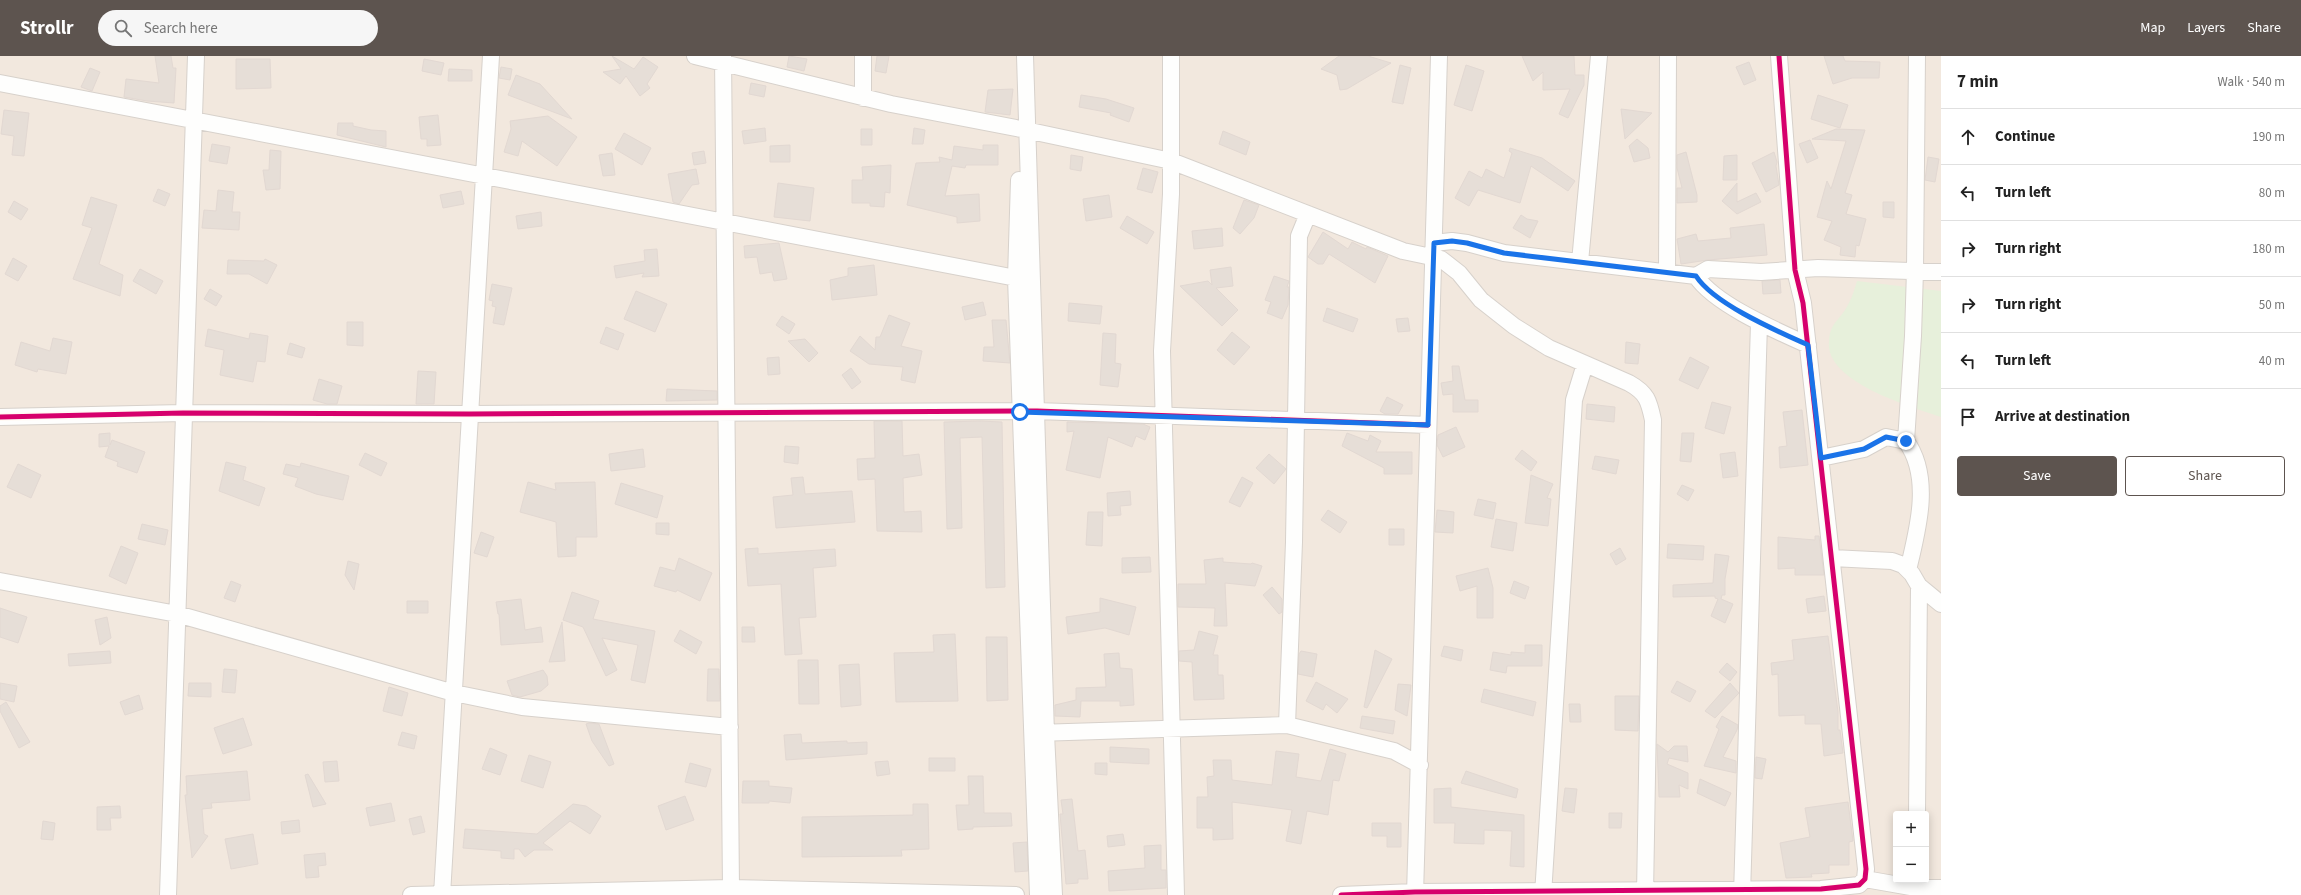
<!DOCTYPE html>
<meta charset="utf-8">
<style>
body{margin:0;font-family:"Source Sans 3",sans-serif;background:#f6f6f6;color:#222}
.controls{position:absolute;right:12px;bottom:12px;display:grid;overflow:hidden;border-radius:4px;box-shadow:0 2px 10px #0003}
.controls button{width:36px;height:36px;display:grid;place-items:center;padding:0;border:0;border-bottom:1px solid #e0e0e0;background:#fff;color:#222;font:20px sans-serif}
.stop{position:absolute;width:12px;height:12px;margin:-9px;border:3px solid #1a73e8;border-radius:50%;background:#fff}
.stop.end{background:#1a73e8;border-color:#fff;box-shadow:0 1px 4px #0008}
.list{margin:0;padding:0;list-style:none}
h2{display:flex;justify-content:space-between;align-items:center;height:52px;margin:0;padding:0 16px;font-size:17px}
h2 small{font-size:13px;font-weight:400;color:#767676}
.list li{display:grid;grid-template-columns:26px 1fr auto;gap:12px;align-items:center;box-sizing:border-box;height:56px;padding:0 16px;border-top:1px solid #e0e0e0}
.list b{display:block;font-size:15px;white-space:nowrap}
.list em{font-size:13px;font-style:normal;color:#767676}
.actions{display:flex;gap:8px;padding:12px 16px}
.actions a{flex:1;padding:9px 0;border:1px solid #5d544f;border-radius:4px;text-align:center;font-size:14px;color:#5d544f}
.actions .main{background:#5d544f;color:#fff}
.icon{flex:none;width:22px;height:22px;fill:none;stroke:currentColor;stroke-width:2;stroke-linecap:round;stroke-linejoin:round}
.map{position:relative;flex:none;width:1941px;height:839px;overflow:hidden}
header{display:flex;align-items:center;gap:24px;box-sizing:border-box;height:56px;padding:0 20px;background:#5d544f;color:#fff}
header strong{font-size:19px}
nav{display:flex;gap:22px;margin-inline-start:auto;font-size:14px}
.search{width:280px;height:36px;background:#f6f6f6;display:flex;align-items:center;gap:10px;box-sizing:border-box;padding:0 14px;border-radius:22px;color:#767676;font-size:15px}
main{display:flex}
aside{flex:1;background:#fff}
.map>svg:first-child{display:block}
.residential{fill:#f2e8de;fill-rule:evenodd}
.green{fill:#e7f0db}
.building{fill:#e6ded7;stroke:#e2d8d2}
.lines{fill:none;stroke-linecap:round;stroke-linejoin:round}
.minor-casing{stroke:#d7d1cb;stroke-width:18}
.minor{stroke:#fefefd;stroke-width:16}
.cycleway-casing{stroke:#fffaf3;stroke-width:8}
.cycleway{stroke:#d6006c;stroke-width:5}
.route{stroke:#1a73e8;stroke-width:5}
</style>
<header>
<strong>Strollr</strong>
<div class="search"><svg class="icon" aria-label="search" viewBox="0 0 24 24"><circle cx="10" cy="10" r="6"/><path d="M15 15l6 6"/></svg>Search here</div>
<nav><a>Map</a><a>Layers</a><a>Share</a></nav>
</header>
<main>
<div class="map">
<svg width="1941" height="839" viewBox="0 0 1941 839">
<rect width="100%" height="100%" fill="#f9f5f0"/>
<path class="residential" d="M0 0H1941V839H0ZM1896 758H1926V824H1896Z"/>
<path class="green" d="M1857 225 1941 235V361C1912 351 1824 326 1829 285 1830 268 1838 265 1845 254 1851 245 1854 235 1857 225Z"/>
<path class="building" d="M155 0H171L173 12H176L174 47 147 45 124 41 126 23 159 27Z
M612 0 634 13 643 1 658 11 647 28 650 32 640 40 626 20 620 28 603 16 621 13Z
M789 0 807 3 804 15 787 11Z
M877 0H889L886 17 875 15Z
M1339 0H1368L1391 7 1347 33 1340 34 1337 19 1321 13Z
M1522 0H1574L1575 19H1584V29L1568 62 1559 58 1570 33 1543 34V16L1533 25Z
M1824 0H1843L1845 5 1880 6 1879 22H1852L1833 28Z
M236 3H270L271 32 236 33Z
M424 3 444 7 441 19 422 15Z
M1749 6 1756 24 1744 29 1736 11Z
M1400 9 1411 12 1403 48 1392 46Z
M1466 9 1484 15 1472 55 1454 49Z
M501 11 512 13 510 24 499 22Z
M90 12 100 16 92 35 81 31Z
M449 13 472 14V25H448Z
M516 19 540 28 572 63 508 39Z
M751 27 766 30 764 41 749 38Z
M1013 33 1010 59 985 56 988 34Z
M1081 39 1106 43 1134 52 1129 66 1110 59 1111 57 1079 51Z
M1818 39 1848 49 1840 72 1811 63Z
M1621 53 1652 57 1625 83Z
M4 54 29 57 24 100 12 99 14 80 1 78Z
M438 59 441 89 427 90V83H421L419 61Z
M548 60 577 81 557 110 522 85 518 100 504 96 511 73 510 65Z
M338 67H353V70L371 74 386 75V91L337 79Z
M765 72 766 85 744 88 742 75Z
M914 72 925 74 923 88H912Z
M861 73H872V89H861Z
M1836 73 1865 74 1845 137 1852 139 1846 158 1866 163 1859 190 1856 189 1855 201 1840 199 1841 191 1824 184 1832 165 1817 161 1827 125 1831 133 1846 85 1812 83Z
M1223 75 1250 86 1246 99 1219 88Z
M624 77 651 92 642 109 615 93Z
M1637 83 1648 92 1650 102 1634 106 1629 90Z
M1810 84 1818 102 1807 107 1799 88Z
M212 88 230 91 227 108 209 105Z
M790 89V106H770V90Z
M983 89H998V109H966L965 112 952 110 945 140 979 138 980 165 957 167V161L907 149 916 107 940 106 939 101 952 104 954 90 983 94Z
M1510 92 1542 102 1575 125 1568 135 1531 110 1520 147 1478 134 1469 150 1455 142 1469 115 1482 122 1486 113 1504 122 1512 97 1509 95Z
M270 94 281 95 280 133 266 134 263 114H269Z
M704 95 706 107 694 109 692 97Z
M1686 96 1697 139V146L1677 147V132H1682L1677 112V99Z
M1774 96 1777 106 1776 110 1779 129 1766 136 1752 107Z
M612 97 615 119 603 120 599 99Z
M1071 99 1083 101 1081 115 1070 113Z
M1737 99V124H1723L1724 100Z
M1928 101 1939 103 1935 126 1925 124Z
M891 109 890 137 885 136 884 151 870 150V147H852V124H863L862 111Z
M1143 112 1158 116 1152 137 1137 133Z
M696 113 699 128 692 129 679 148 673 146 668 118Z
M778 127 814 132 810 165 774 161Z
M1737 127V146L1756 137 1761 146 1737 158 1722 145Z
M158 133 170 138 165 150 153 145Z
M218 134 234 136 232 156H240L239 174 202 172 204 154 216 155Z
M461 135 464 148 443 152 440 139Z
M1109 139 1112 161 1086 165 1083 143Z
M91 141 117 149 99 208 123 219 120 240 73 223 92 172 82 169Z
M1244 144 1259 149 1254 162 1240 178 1233 172Z
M14 145 28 153 21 164 8 156Z
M1883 146H1894V162L1883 161Z
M541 156 542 170 518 173 516 160Z
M1521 159 1527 163 1538 165 1530 182 1513 172Z
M1127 160 1154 176 1147 188 1120 172Z
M1764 168 1767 199 1708 204 1681 208 1677 183 1696 178 1698 185 1731 182 1730 172Z
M1222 172 1223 190 1194 193 1192 175Z
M1323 176 1348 193 1352 186 1366 193 1367 191 1388 200 1375 227 1329 198 1323 208H1318L1308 201Z
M779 187 787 223 774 225 772 216 760 218 757 201 745 202 744 190Z
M657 193 659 220 642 221 644 217 616 222 614 210 645 205 644 194Z
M13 202 27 210 18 225 5 218Z
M265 203 277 209 267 228 249 218H227L228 204 264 205Z
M874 209 877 239 832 244 830 224 848 220V212Z
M1231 211 1233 230 1216 232 1238 254 1222 270 1180 230 1208 225 1212 229 1210 214Z
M140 213 163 225 156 238 133 225Z
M1274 220 1289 225 1287 231H1289L1288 249 1282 263 1267 257 1271 246 1265 244Z
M1780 224 1781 237 1763 238 1762 225Z
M492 228 512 232 504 269 493 267 496 251 492 250 493 245 489 244Z
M210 233 222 240 216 250 204 243Z
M636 235 667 248 655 276 624 263Z
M983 246 986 259 965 264 962 251Z
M1069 247 1102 250 1100 268 1068 265Z
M1327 252 1358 263 1353 276 1323 265Z
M889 259 910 267 901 290 922 295 915 327 901 324 903 311 869 308 850 295 860 280 875 294 876 281H880Z
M782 260 795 268 789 278 776 269Z
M1408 262 1410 275 1398 276 1396 263Z
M992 264H1006L1010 307 983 305 984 291H994Z
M347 266H363V290L347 289Z
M606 271 624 278 618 294 600 287Z
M208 273 249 283 250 277 268 280 265 306 257 305 253 326 220 319 224 294 205 290Z
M1232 276 1250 291 1234 309 1217 294Z
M1103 277 1116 278 1115 307 1121 308 1118 331 1100 329Z
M53 282 72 286 66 318 38 313 37 316 15 309 21 286 50 295Z
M805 283 818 297 809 306 788 285Z
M1626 286 1640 288 1638 308 1625 307Z
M290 287 305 292 302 302 287 298Z
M779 301 780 318 768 319 767 302Z
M1690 301 1709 311 1698 333 1679 324Z
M1452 310H1459L1465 344H1478V356H1453V338L1443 339 1441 327 1453 325Z
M851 312 861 326 852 333 842 319Z
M418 315 436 316 434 348H416Z
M319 323 342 330 337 348H327L313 344Z
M667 333 717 335V344L666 345Z
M1387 341 1403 349 1398 358H1385L1380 355Z
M1712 346 1731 351 1724 378 1705 372Z
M1587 348 1615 351 1614 366 1586 363Z
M1802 354 1808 409 1780 412 1779 391 1787 390 1783 356Z
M874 365H902L903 400 919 398 922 419 903 422 904 456 921 455 922 476 877 475 875 423 858 424 857 403 875 402Z
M980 365 1002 366 1005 531 986 532 982 381 960 382 962 472 947 473 944 366Z
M1067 366 1143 368 1150 371 1145 384 1136 380 1132 391 1108 381 1100 422 1066 414 1074 375 1067 376Z
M1456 371 1465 391 1443 401 1437 389 1438 379Z
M110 377V389L112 384 145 396 137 417 117 410 118 406 105 401 109 390 99 391V378Z
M1347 377 1368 385 1370 379 1381 385 1376 396H1412V418H1384V412L1342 390Z
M1682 377H1694L1691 406 1680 405Z
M785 390 799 391 798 408 784 406Z
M643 393 645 411 611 415 609 398Z
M1522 394 1537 406 1531 415 1515 403Z
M1735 396 1738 420 1723 422 1720 398Z
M365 397 387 407 381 420 359 409Z
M1269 398 1286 413 1274 428 1256 412Z
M1595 400 1619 404 1616 418 1592 413Z
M226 406 246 411 243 424 265 432 259 450 219 435Z
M301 407 349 420 343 444 316 438 295 430 298 422 283 418 286 408 300 411Z
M18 408 41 419 31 442 7 431Z
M1531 419 1553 428 1547 442 1551 443 1548 470 1525 467Z
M803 421 805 438 852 435 855 466 776 472 773 441 793 439 791 422Z
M1242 421 1253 427 1240 451 1229 446Z
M528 426 556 434 555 427 595 426 597 481H576V500L558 501 556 466 520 456Z
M621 427 663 440 657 462 615 448Z
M1682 429 1694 434 1688 445 1677 438Z
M1130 435 1131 449 1120 450 1121 459 1108 460 1107 437Z
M1478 443 1496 447 1493 463 1474 459Z
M1328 454 1347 466 1340 477 1321 464Z
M1437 454 1454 456 1453 477 1435 476Z
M1088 456H1103L1102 490 1086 489Z
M1496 463 1517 467 1513 495 1491 491Z
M656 467H669V479L656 478Z
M142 468 168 474 165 489 138 483Z
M1389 473H1404V489H1389Z
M481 476 494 481 487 501 474 497Z
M1815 480H1819L1824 519H1795V512L1778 513V481L1815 484Z
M1668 488 1704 490 1703 504 1667 502Z
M121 490 138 497 126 528 109 520Z
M758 492V498L835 493 836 510 813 512 816 561 799 562 802 598 785 599 781 528 748 530 745 493Z
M1620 492 1626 503 1616 509 1610 498Z
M1715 498 1729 500 1725 523V539H1722L1721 543 1733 548 1725 567 1711 560 1718 543 1715 542V540L1673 541V529L1713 527Z
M1150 501 1151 516 1122 517V502Z
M679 502 712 517 700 545 677 534 676 536 654 530 660 511 675 515Z
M1223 502V506L1251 508 1252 507 1262 510 1255 530 1225 527 1227 570H1214L1215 552 1178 551V528H1206L1204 504Z
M348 505 359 508 354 534 345 519Z
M1488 512 1493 532V562H1477V530L1460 535 1456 520Z
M231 525 241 529 235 546 224 542Z
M1514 525 1529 531 1525 543 1510 537Z
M1272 531 1282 543V556L1279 558 1263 539Z
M572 536 599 545 593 563 655 575 645 627 631 624 638 589 602 582 617 614 606 620 583 571 563 564Z
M1824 540 1826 555 1808 557 1806 543Z
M1100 542 1136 551 1129 579 1105 572 1068 578 1066 561 1100 556Z
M521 543 525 574 541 571 543 586 501 589 499 558H498L496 546Z
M407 545H428V557H407Z
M0 552 27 561 18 587 0 581Z
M107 561 111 582 100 589 95 564Z
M562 566 565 605 549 606Z
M742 571H754L755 586H742Z
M680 574 702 586 696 598 674 585Z
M1199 575 1218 580 1213 599H1218V619H1223L1224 643 1194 644 1192 606 1179 605V595L1194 594Z
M955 578 958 645 896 646 894 597 934 596 933 579Z
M1828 580 1838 656V674H1840L1843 697 1824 700 1821 668H1805V659L1779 660 1778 618 1772 619 1771 607 1794 604 1792 584Z
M986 581H1007L1008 644 987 645Z
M1525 589H1542V610H1507L1506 617 1490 614 1493 596 1511 599V596L1525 597Z
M1444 590 1463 594 1461 605 1441 600Z
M1375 594 1392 603 1367 652 1364 651Z
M110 595 111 607 69 610 68 598Z
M1301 595 1317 598 1313 621 1298 618 1299 598Z
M1119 597 1120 612 1132 613 1134 649 1120 650V645H1081L1080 661 1055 660V649L1076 644V632L1106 631 1104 598Z
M798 604H818L819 648H799Z
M1727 607 1737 616 1730 625 1719 616Z
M859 608 861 649 841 651 839 609Z
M224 613 237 614 235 637 222 636Z
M708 613H719L720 645H707Z
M543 614 547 620 548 629 541 635 520 641 512 639 507 625Z
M1677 625 1696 635 1690 646 1671 636Z
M1316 626 1348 643 1337 657 1326 648 1323 654 1306 645Z
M0 627 17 630 14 646 0 643Z
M189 627H211V641L188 640Z
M1730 627 1739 637 1715 662 1705 655Z
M1398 628 1411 629 1407 660 1395 654Z
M389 631 408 637 402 660 383 655Z
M1484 633 1536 646 1533 660 1481 646Z
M139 639 143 653 125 659 120 646Z
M1615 640H1639L1638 675 1615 674Z
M6 646 30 686 19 692 0 655V650Z
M1569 648H1580L1581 666H1570Z
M1362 660 1395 665 1393 678 1360 672Z
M1722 660 1738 669 1737 674 1723 701 1736 705V717L1704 710 1719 673 1716 671Z
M243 662 252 689 223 698 214 672Z
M589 667 599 668 614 708 609 710 592 685 586 668Z
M402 676 417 680 414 693 398 689Z
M801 678 802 687 847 685V687L867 686V698L786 704 784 679Z
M1657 688 1668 696 1674 690H1687L1688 706 1669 702 1667 708 1688 717V733L1679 729 1680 741H1659Z
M1110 691 1149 693V708L1110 706Z
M490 692 507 699 500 719 482 713Z
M1330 693 1346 698 1339 725 1333 724 1328 759 1307 755 1301 788 1286 785 1292 754 1232 746 1233 783 1213 784V772H1197V741H1208L1207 721 1214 720 1213 704H1231L1232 724 1272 729 1276 695 1299 698 1296 721 1321 725Z
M529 699 551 706 543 732 521 725Z
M1756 701 1766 703 1762 723 1755 722Z
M929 702H955V715H929Z
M337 705 339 725 325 726 323 706Z
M888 705 890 718 877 720 875 706Z
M690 707 711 713 706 731 685 726Z
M1095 707H1107V719L1095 718Z
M247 715 250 744 211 747 212 752 202 753 204 778 208 780 192 802 185 739H187L186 720Z
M1466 715 1518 733 1516 742 1461 727Z
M308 718 326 748 313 751 305 719Z
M968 720H983L984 757H1011L1012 770 973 771V773L958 774 956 749H969Z
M1700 723 1731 737 1725 750 1697 737Z
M743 725H769V730L792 732 790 747 769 745V747H742Z
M1451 732V751L1524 759V811L1510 810 1512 775 1484 774V788L1454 787 1455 767H1434V733Z
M1565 732 1577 733 1574 757 1562 755Z
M685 740 694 764 666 774 658 750Z
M1072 743 1078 795 1085 794 1088 823H1078V827L1066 828 1060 758H1063L1061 744Z
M1848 746 1853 785 1849 786V809H1829V817L1811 818 1812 821 1786 822 1780 787 1810 781 1805 752Z
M391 747 395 765 370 770 366 752Z
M573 748 586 750 601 760 590 778 570 765 543 787 553 794H534L525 801 519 793H514V803L501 802V795L463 792 465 773 537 778Z
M913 748H928L929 793 901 794 902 800 802 801V761L913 759Z
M120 750 121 762H110L111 774H97V751Z
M1609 757H1622L1621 772H1609Z
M421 760 425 776 413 779 409 763Z
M299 764 300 776 282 778 281 766Z
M43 765 55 767 53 784 41 783Z
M1372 767H1401V791H1387V780H1372Z
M253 778 258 808 231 813 225 783Z
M1123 778 1125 789 1108 791 1107 780Z
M1027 786 1028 815 1015 816 1013 787Z
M1161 789V814H1166V832L1109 835 1108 815 1145 812 1144 790Z
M325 797 326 809 318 810 319 821 306 822 304 799Z"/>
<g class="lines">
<g class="minor-casing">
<path id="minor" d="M695 0 891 48 1021 73 1171 105V138L1162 295 1176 839
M723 0 731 832
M863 0V42
M1025 0 1046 678 1054 839
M1171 0V105L1403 195 1441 203 1459 217 1481 244 1514 270 1549 292 1629 327C1647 337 1649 345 1653 364L1645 839
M0 27 1016 222
M1019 124 1016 222 1038 839
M1434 187 1452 185 1467 187 1504 197 1696 220 1708 213 1761 216 1818 212 1941 216
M1580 206 1599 0
M1667 216 1668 0
M1696 220C1714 248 1777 275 1808 289
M0 361 183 357 469 358 1037 355 1428 369
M1906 385 1913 280 1915 214 1917 0
M1821 402 1864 393 1886 381 1906 385C1932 421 1918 473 1908 514
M1832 502 1892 505 1903 509 1912 518 1919 530 1941 548
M0 525 177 558 454 637 522 651 730 671
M1287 669 1294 486 1299 180 1308 158
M1037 677 1287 669 1394 695 1420 709
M1917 758 1919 530
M1865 823 1916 832H1941
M168 839 196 0
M411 839 731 832 1016 839
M442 839 491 0
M1341 839 1415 836 1821 833 1859 829 1865 823 1866 813 1803 247 1795 214 1779 0
M1415 839 1439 0
M1543 839 1574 344 1585 308
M1742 839 1759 267"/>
</g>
<use href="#minor" class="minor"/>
<g class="cycleway-casing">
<path id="cycleway" d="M0 361 183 357 469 358 1037 355 1428 369
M1341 839 1415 836 1821 833 1859 829 1865 823 1866 813 1803 247 1795 214 1779 0"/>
</g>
<use href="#cycleway" class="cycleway"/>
</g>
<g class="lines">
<path class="route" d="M1020 356 1428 369 1434 187 1452 185 1467 187 1504 197 1696 220C1714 248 1777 275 1808 289L1821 402 1864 393 1886 381 1906 385"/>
</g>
</svg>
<div class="controls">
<button>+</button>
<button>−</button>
</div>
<div class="stop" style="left:1020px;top:356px"></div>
<div class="stop end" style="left:1906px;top:385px"></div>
</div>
<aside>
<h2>7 min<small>Walk · 540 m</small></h2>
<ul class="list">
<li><svg class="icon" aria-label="ahead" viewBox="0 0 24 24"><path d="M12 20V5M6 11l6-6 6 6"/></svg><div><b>Continue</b></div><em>190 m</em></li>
<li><svg class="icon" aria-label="left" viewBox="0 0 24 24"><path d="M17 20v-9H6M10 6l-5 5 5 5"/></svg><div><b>Turn left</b></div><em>80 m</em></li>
<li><svg class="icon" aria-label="right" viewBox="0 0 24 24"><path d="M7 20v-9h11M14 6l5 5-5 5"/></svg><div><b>Turn right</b></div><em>180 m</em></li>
<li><svg class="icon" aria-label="right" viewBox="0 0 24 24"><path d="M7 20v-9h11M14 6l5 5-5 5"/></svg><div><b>Turn right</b></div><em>50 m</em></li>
<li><svg class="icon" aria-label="left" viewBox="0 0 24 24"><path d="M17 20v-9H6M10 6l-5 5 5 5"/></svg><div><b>Turn left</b></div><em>40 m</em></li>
<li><svg class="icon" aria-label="arrive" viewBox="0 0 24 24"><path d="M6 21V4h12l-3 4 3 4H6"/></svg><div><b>Arrive at destination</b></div></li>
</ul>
<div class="actions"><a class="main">Save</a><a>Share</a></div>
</aside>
</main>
